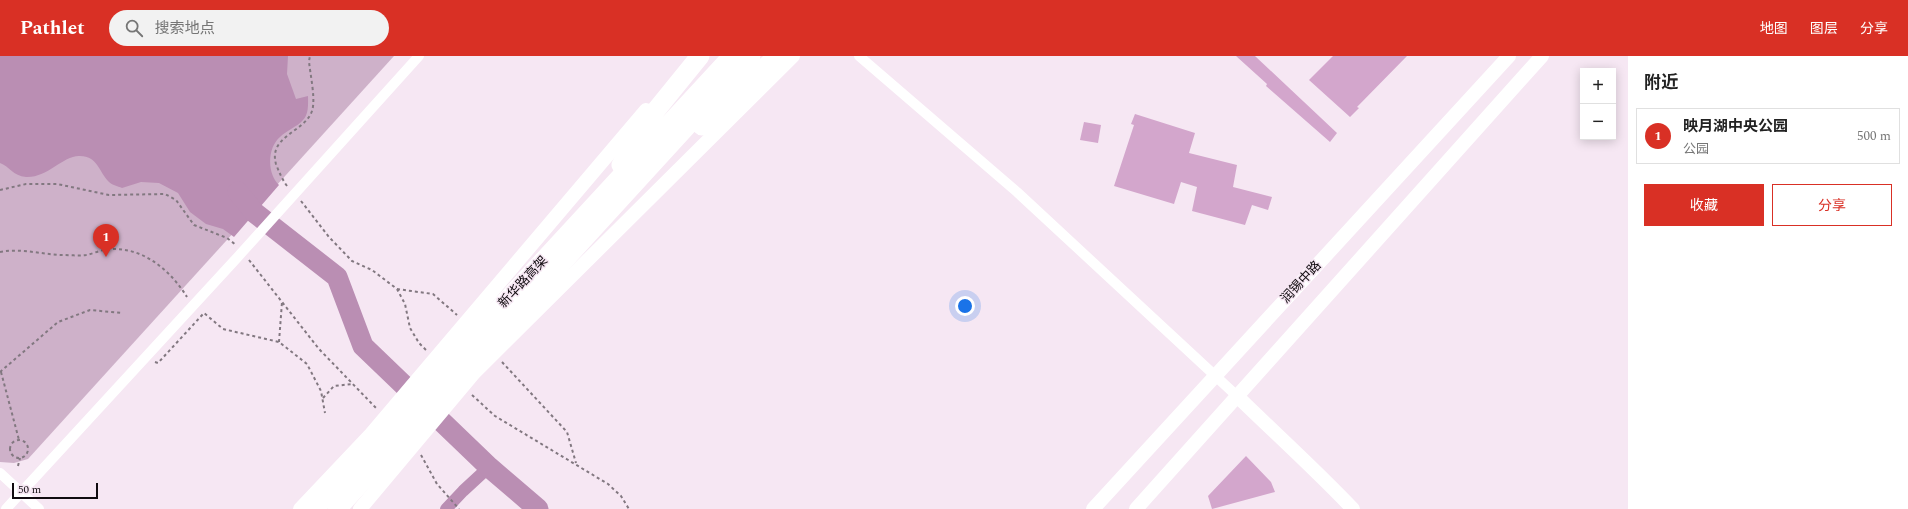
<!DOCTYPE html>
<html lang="zh">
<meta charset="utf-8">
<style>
body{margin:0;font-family:Spectral,"Noto Sans SC",serif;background:#f2f2f2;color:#222}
.controls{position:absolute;right:12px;top:12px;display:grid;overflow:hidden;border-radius:0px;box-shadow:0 2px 10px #0003}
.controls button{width:36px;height:36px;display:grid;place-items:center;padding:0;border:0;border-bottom:1px solid #e0e0e0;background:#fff;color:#222;font:20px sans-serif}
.scale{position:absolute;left:12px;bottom:10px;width:86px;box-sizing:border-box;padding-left:4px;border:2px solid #100b0f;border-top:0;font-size:11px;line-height:14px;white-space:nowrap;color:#100b0f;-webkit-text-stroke:3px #f6e7f3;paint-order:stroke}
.you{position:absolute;left:965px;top:250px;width:14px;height:14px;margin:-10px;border:3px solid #fff;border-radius:50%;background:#1a73e8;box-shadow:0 0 0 6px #1a73e833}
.badge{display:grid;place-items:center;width:26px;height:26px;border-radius:50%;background:#d93025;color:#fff;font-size:13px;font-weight:700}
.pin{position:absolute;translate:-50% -33px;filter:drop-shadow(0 1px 2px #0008)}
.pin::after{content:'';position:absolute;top:21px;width:14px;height:12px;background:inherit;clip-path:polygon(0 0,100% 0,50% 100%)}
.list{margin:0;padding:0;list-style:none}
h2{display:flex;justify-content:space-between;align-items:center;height:52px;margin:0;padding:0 16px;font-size:17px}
h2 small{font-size:13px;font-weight:400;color:#767676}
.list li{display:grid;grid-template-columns:26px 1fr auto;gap:12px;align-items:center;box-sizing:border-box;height:56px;margin:0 8px 8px;padding:0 8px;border:1px solid #e0e0e0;border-radius:0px}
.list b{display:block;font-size:15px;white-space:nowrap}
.list p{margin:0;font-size:13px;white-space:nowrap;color:#767676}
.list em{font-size:13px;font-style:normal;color:#767676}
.actions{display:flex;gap:8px;padding:12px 16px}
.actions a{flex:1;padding:9px 0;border:1px solid #d93025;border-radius:0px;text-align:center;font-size:14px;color:#d93025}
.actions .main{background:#d93025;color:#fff}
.icon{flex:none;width:22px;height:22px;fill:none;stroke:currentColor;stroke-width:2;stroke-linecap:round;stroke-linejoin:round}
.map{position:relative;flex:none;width:1628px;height:453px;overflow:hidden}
header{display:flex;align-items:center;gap:24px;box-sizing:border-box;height:56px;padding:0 20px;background:#d93025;color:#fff}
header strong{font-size:19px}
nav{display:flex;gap:22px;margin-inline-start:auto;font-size:14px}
.search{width:280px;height:36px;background:#f2f2f2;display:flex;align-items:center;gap:10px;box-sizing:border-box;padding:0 14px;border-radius:22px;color:#767676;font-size:15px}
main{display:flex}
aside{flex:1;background:#fff}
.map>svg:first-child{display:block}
.green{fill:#ceb1c9}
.water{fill:#ba8eb3}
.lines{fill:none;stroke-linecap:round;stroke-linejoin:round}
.canal{stroke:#ba8eb3;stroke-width:12}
.river{stroke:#ba8eb3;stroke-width:21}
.building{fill:#d3a6cc}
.path{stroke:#827880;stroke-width:2;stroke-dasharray:3 3;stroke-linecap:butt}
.street{stroke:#fff;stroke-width:10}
.secondary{stroke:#fff;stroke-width:14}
.highway{stroke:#fff;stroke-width:19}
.labels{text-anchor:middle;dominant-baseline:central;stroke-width:3;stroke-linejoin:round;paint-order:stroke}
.street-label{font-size:13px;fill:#100b0f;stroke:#f6e7f3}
</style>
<header>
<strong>Pathlet</strong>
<div class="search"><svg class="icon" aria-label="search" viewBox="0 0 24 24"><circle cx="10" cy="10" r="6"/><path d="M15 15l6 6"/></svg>搜索地点</div>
<nav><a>地图</a><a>图层</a><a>分享</a></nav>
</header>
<main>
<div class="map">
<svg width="1628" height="453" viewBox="0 0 1628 453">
<rect width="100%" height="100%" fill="#f6e7f3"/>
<path class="green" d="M0 0H394L28 403 14 407 0 406Z"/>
<path class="water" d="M0 0H288L287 18 296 43 308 40C308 48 309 58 303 64 297 71 287 74 280 81 267 92 267 118 279 129L234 181 223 173 206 168 190 156 178 137 159 127 141 126 122 132C118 130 111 129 108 125 99 115 97 100 80 100 63 99 48 122 26 121 13 120 9 110 0 107Z"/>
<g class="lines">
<path class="canal" d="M446 453 463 435 489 411"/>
<path class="river" d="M238 136 255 157 337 221 363 290 489 411 538 453"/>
</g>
<path class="building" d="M1236 0H1255L1337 77 1330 86 1266 30 1267 28Z
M1333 0H1407L1357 51 1359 52 1350 61 1309 24Z
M1135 58 1195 77 1189 97 1237 109 1233 131 1272 141 1268 154 1252 149 1245 169 1192 155 1197 131 1181 126 1174 148 1114 130 1134 69 1131 68Z
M1084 66 1101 69 1098 87 1080 84Z
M1246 400 1271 426 1275 436 1212 453 1208 440Z"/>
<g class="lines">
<path class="path" d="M287 130C282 123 279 116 276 108 268 80 305 76 312 55 316 43 310 18 309 5L310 0
M0 134 26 128H57L109 139 165 138 176 144 194 169 227 182 236 189
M301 145 329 181 352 205 372 214 397 233 405 248 410 272 419 287 426 294
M0 196C21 192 40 198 61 199 69 199 78 200 86 199 92 198 98 195 104 194 139 188 169 212 187 241
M249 204 319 293 376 352
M397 233 433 238 457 259
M279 286 282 246
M155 306 158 307 204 257 223 273 279 286 288 293 307 308 321 335 325 357
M502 306 567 376 576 407
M0 316 58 266 90 254 122 257
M1 316 19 384
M472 339 495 360 608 428 621 440 629 453
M323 342 334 330 352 328
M10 393a9 9 0 1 1 18 0a9 9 0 1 1-18 0Z
M421 399 437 428 459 453
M18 410 20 402"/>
<path class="street" d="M859 0 1017 136 1237 340
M0 417 39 453
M6 453 235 204 419 0"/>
<path class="secondary" d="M1237 340C1276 378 1316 414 1353 453
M300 453 371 378 646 54
M360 453 474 317 793 0
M1093 453 1509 0
M1136 453 1542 0"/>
<path class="highway" d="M702 70 777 0
M621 109 644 69 700 0
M314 453 732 0
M337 453 751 0"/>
</g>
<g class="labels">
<g class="street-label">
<text transform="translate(523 226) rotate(-47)">新华路高架</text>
<text transform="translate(1301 226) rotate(-47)">润锡中路</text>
</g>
</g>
</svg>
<div class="controls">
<button>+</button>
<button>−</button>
</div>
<div class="scale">50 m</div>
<div class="you"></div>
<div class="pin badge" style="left:106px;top:201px">1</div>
</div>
<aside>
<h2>附近<small></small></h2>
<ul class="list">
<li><span class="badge">1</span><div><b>映月湖中央公园</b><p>公园</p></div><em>500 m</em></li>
</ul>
<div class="actions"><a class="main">收藏</a><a>分享</a></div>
</aside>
</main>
